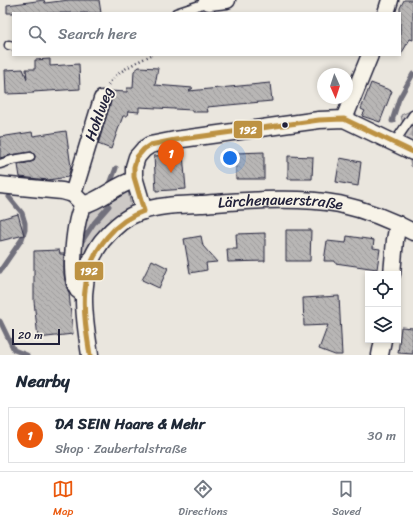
<!DOCTYPE html>
<meta charset="utf-8">
<style>
body{margin:0;font-family:Sriracha,sans-serif;background:#f6f6f7;color:#1f2937}
.controls{position:absolute;right:12px;bottom:12px;display:grid;overflow:hidden;border-radius:0px;box-shadow:0 2px 6px #0003}
.controls button{width:36px;height:36px;display:grid;place-items:center;padding:0;border:0;border-bottom:1px solid #e0e1e3;background:#fff;color:#1f2937;font:20px sans-serif}
.compass{position:absolute;left:317px;top:68px;width:36px;height:36px;border-radius:50%;background:#fff;box-shadow:0 2px 6px #0003;rotate:177deg}
.scale{position:absolute;left:12px;bottom:10px;width:48px;box-sizing:border-box;padding-left:4px;border:2px solid #22223b;border-top:0;font-size:11px;line-height:14px;white-space:nowrap;color:#22223b;-webkit-text-stroke:3px #f7f3e8;paint-order:stroke}
.you{position:absolute;left:230px;top:158px;width:14px;height:14px;margin:-10px;border:3px solid #fff;border-radius:50%;background:#1a73e8;box-shadow:0 0 0 6px #1a73e833}
.badge{display:grid;place-items:center;width:26px;height:26px;border-radius:50%;background:#ea580c;color:#fff;font-size:13px;font-weight:700}
.pin{position:absolute;translate:-50% -33px;filter:drop-shadow(0 1px 2px #0008)}
.pin::after{content:'';position:absolute;top:21px;width:14px;height:12px;background:inherit;clip-path:polygon(0 0,100% 0,50% 100%)}
.list{margin:0;padding:0;list-style:none}
h2{display:flex;justify-content:space-between;align-items:center;height:52px;margin:0;padding:0 16px;font-size:17px}
h2 small{font-size:13px;font-weight:400;color:#747a83}
.list li{display:grid;grid-template-columns:26px 1fr auto;gap:12px;align-items:center;box-sizing:border-box;height:56px;margin:0 8px 8px;padding:0 8px;border:1px solid #e0e1e3;border-radius:0px}
.list b{display:block;font-size:15px;white-space:nowrap}
.list p{margin:0;font-size:13px;white-space:nowrap;color:#747a83}
.list em{font-size:13px;font-style:normal;color:#747a83}
.icon{flex:none;width:22px;height:22px;fill:none;stroke:currentColor;stroke-width:2;stroke-linecap:round;stroke-linejoin:round}
.map{position:relative;flex:none;width:413px;height:355px;overflow:hidden}
.search{position:absolute;background:#fff;box-shadow:0 2px 6px #0003;left:12px;right:12px;top:12px;height:44px;display:flex;align-items:center;gap:10px;box-sizing:border-box;padding:0 14px;border-radius:0px;color:#747a83;font-size:15px}
.sheet{height:116px;background:#fff}
nav{display:flex;justify-content:space-around;align-items:center;box-sizing:border-box;height:56px;border-top:1px solid #e0e1e3;background:#fff;font-size:11px;color:#747a83}
nav a{display:grid;justify-items:center;gap:2px}
nav .on{color:#ea580c}
.map>svg:first-child{display:block}
.grass{fill:#cdc9c6;stroke:#787680}
.forest{fill:url(#forest-firs);stroke:#787680}
.lines{fill:none;stroke-linecap:round;stroke-linejoin:round}
.stream{stroke:#716f7b;stroke-width:5}
.building{fill:url(#building-back-hatch);stroke:#22223b}
.lane-casing{stroke:#22223b;stroke-width:11}
.street-casing{stroke:#22223b;stroke-width:19}
.path{stroke:#22223b;stroke-width:2.5;stroke-dasharray:1 3;stroke-linecap:butt}
.lane{stroke:#f7f3e8;stroke-width:8}
.street{stroke:#f7f3e8;stroke-width:16}
.bus-1-casing{stroke:#f7f3e8;stroke-width:8}
.bus-1{stroke:#bd9242;stroke-width:5}
.bus-dot{fill:#22223b;stroke:#f7f3e8;stroke-width:1.5}
.labels{text-anchor:middle;dominant-baseline:central;stroke-width:3.5;stroke-linejoin:round;paint-order:stroke}
.street-label{font-size:15px;fill:#22223b;stroke:#f7f3e8}
.line-badge{stroke:#f7f3e8;stroke-width:1.5}
.badge-label{font-size:11px;text-anchor:middle;font-weight:bold;fill:#fff}
</style>
<div class="map">
<svg width="413" height="355" viewBox="0 0 413 355">
<defs>
<pattern id="forest-firs" width="22" height="20" patternUnits="userSpaceOnUse"><rect width="22" height="20" fill="#cdc9c6"/><path d="M5 1l3.5 6h-7zM16 11l3.5 6h-7z" fill="#b0acab"/></pattern>
<pattern id="building-back-hatch" width="6" height="6" patternUnits="userSpaceOnUse"><rect width="6" height="6" fill="#b8b6b5"/><path d="M-1 5l2 2M0 0l6 6M5-1l2 2" fill="none" stroke="#9e9c9d"/></pattern>
</defs>
<rect width="100%" height="100%" fill="#eae6de"/>
<filter id="ink" filterUnits="userSpaceOnUse"><feTurbulence type="fractalNoise" baseFrequency=".025" numOctaves="2"/><feDisplacementMap in="SourceGraphic" scale="8" xChannelSelector="R" yChannelSelector="G"/><feConvolveMatrix kernelMatrix="1 2 1 2 8 2 1 2 1" color-interpolation-filters="sRGB"/></filter>
<g filter="url(#ink)">
<path class="grass" d="M127 185 131 207 105 224 90 243 79 266 83 224 92 211Z"/>
<path class="forest" d="M413 110V167L411 166 401 115Z"/>
<g class="lines">
<path class="stream" d="M393 121H392L399 99 413 74
M110 184 116 168
M81 243 94 223 109 206
M0 271 22 239 25 230V223L22 213 9 197
M0 321 14 350 27 355"/>
</g>
<path class="building" d="M44 0 45 3 69 0H99L101 13H7V5Z
M404 0H413V40L410 39 400 56V8Z
M50 59V66L79 64 80 89 33 92 34 93 6 94 5 70 23 69 27 79 26 69H35V60Z
M139 67 158 68 155 85 193 88 189 91 270 83 272 101 207 107 208 112H192V110L139 107V112L128 111 127 116H123L111 149 98 144 111 102 109 91 127 92V88H133L134 71Z
M371 83 392 91 380 122 362 116 365 111 361 109Z
M66 131 71 167 68 177 48 180 20 177 18 165 34 161 35 156 32 152 11 155 0 158V137L32 132 33 136Z
M264 152V179H236V153Z
M183 154 186 189 156 191 154 156Z
M288 156 313 157 312 179H288Z
M340 158 361 162 358 186 336 182Z
M18 214 24 235 0 241V219Z
M286 230H311L310 261H286Z
M265 233V261L228 262 227 249H237L236 234Z
M201 236 203 246 217 262 206 263 207 270 190 273 184 239Z
M347 236 374 240 373 248 380 249 377 269 335 263V261H324L327 241 346 243Z
M59 250 60 254H64V275L66 285 69 293 73 334 38 338 34 301V251Z
M152 260 168 268 159 288 142 280Z
M339 296 342 355H335L319 349 328 325 304 326 303 298Z
M401 327 413 328V354L398 353Z"/>
<g class="lines">
<g class="lane-casing">
<path id="lane" d="M176 13 209 2
M9 45 13 46
M394 143 413 115
M0 164 12 160 30 157"/>
</g>
<g class="street-casing">
<g id="street">
<path d="M207 0 209 2 227 0"/>
<path d="M386 13 390 0"/>
<path d="M344 119 370 55"/>
<path d="M0 185 62 191 73 194 81 202"/>
<path d="M73 194 102 99"/>
<path d="M144 211 134 177V167L137 157 144 149 150 145 175 140 319 120 344 119 413 152"/>
<path d="M392 274 395 240 398 224"/>
<path d="M83 293C81 292 79 291 78 290 68 277 75 218 83 205 102 200 116 185 134 180"/>
<path id="s1" d="M90 355C84 316 76 276 102 241 112 229 125 217 140 212 159 205 180 205 200 204 245 201 295 196 339 204 366 210 389 219 413 232"/>
<path d="M380 355 383 340"/>
</g>
</g>
<path class="path" d="M108 85C118 70 136 63 151 55"/>
<use href="#lane" class="lane"/>
<use href="#street" class="street"/>
<g class="bus-1-casing">
<path id="bus-1" d="M144 211 134 177V167L137 157 144 149 150 145 175 140 319 120 344 119 413 152
M90 355C83 312 77 273 107 237 117 225 129 216 144 211"/>
</g>
<use href="#bus-1" class="bus-1"/>
</g>
</g>
<circle class="bus-dot" cx="285" cy="125" r="3.5"/>
<g class="labels">
<g class="street-label">
<text transform="translate(99 114) rotate(-70)">Hohlweg</text>
<text stroke="none"><textPath href="#s1" startOffset="308">Lärchenauerstraße</textPath></text>
</g>
</g>
<g class="line-badge">
<rect x="233" y="120" width="30" height="19" rx="4" fill="#bd9242"/>
<rect x="74" y="261" width="30" height="20" rx="4" fill="#bd9242"/>
</g>
<g class="badge-label">
<text x="248" y="134">192</text>
<text x="89" y="275">192</text>
</g>
</svg>
<div class="controls">
<button><svg class="icon" aria-label="locate" viewBox="0 0 24 24"><circle cx="12" cy="12" r="6"/><path d="M12 2v4M12 18v4M2 12h4M18 12h4"/></svg></button>
<button><svg class="icon" aria-label="layers" viewBox="0 0 24 24"><path d="M12 4l9 5-9 5-9-5zM3 14l9 5 9-5"/></svg></button>
</div>
<svg class="compass" viewBox="-18 -18 36 36"><path d="M0-13l5 13h-10z" fill="#e53935"/><path d="M0 13l5-13h-10z" fill="#747a83"/></svg>
<div class="scale">20 m</div>
<div class="you"></div>
<div class="pin badge" style="left:171px;top:173px">1</div>
<div class="search"><svg class="icon" aria-label="search" viewBox="0 0 24 24"><circle cx="10" cy="10" r="6"/><path d="M15 15l6 6"/></svg>Search here</div>
</div>
<section class="sheet">
<h2>Nearby<small></small></h2>
<ul class="list">
<li><span class="badge">1</span><div><b>DA SEIN Haare &amp; Mehr</b><p>Shop · Zaubertalstraße</p></div><em>30 m</em></li>
</ul>
</section>
<nav>
<a class="on"><svg class="icon" aria-label="map" viewBox="0 0 24 24"><path d="M3 6l6-2 6 2 6-2v14l-6 2-6-2-6 2zM9 4v14M15 6v14"/></svg>Map</a>
<a><svg class="icon" aria-label="directions" viewBox="0 0 24 24"><path d="M12 3l9 9-9 9-9-9zM9 14v-3h6M13 9l2 2-2 2"/></svg>Directions</a>
<a><svg class="icon" aria-label="saved" viewBox="0 0 24 24"><path d="M7 4h10v16l-5-4-5 4z"/></svg>Saved</a>
</nav>
